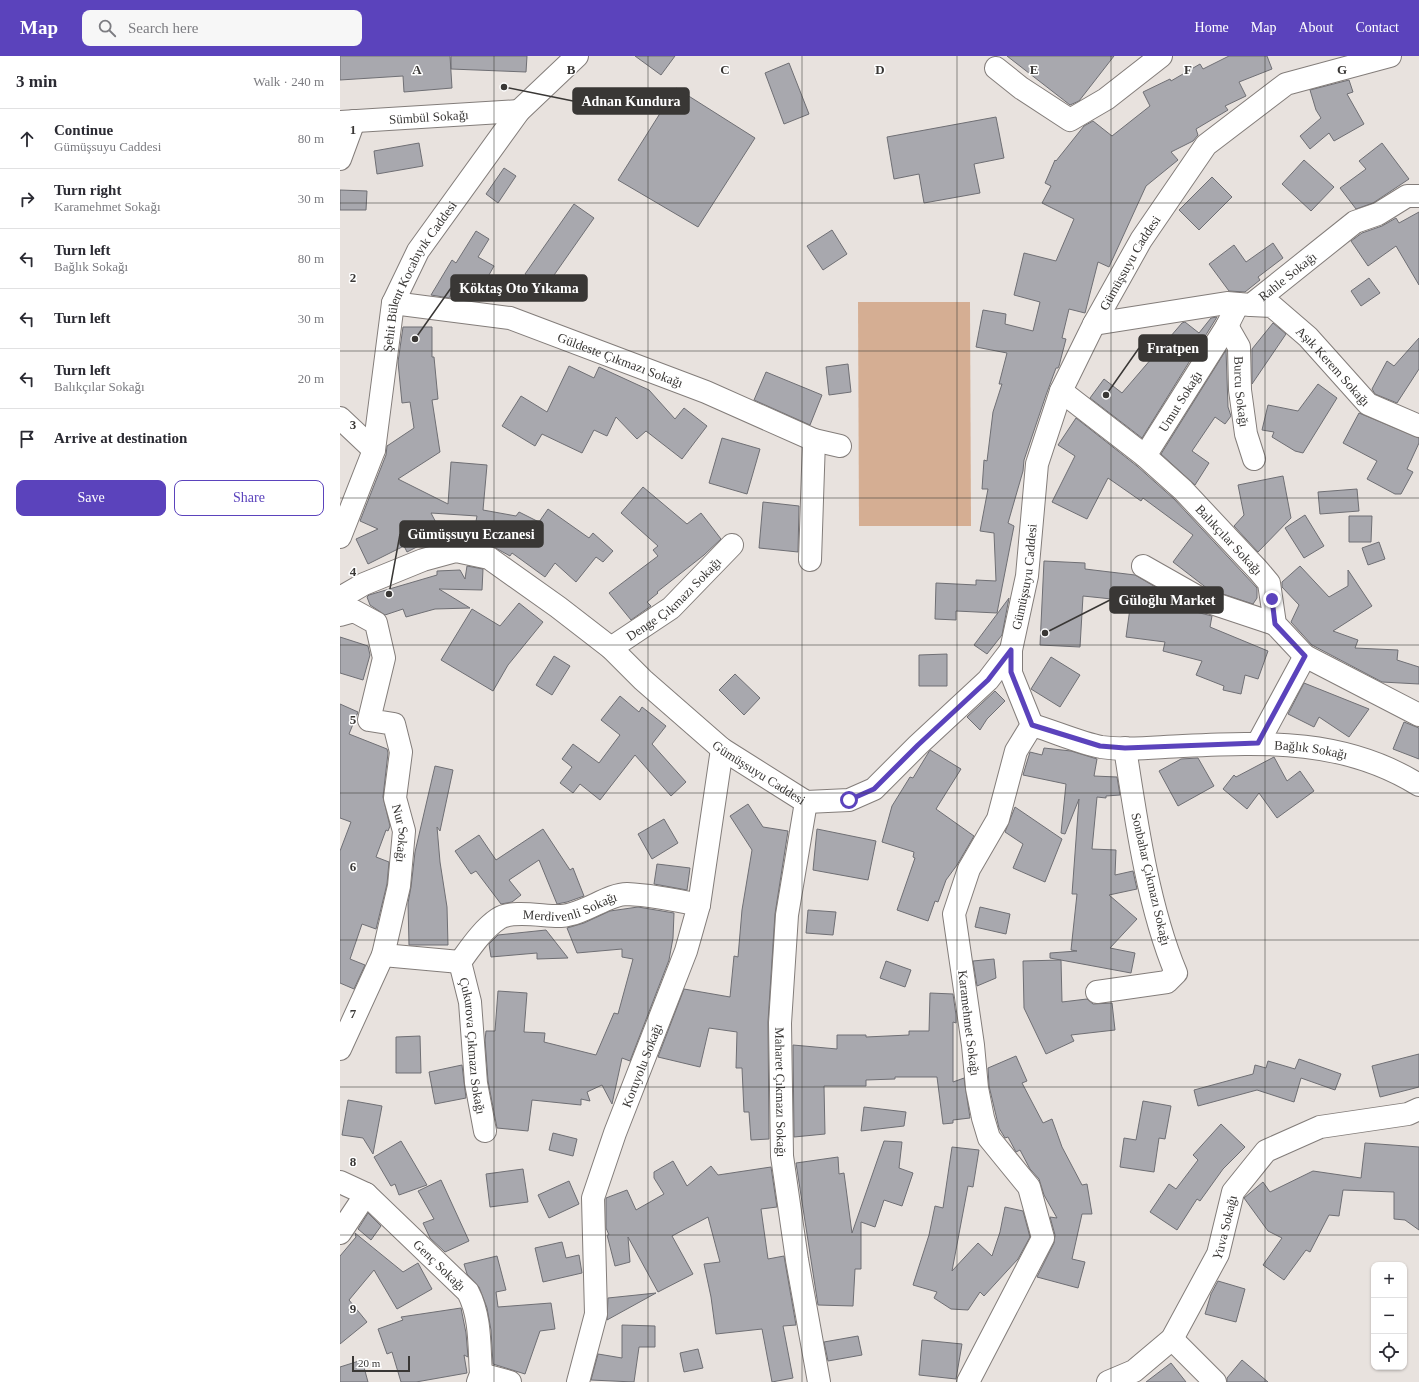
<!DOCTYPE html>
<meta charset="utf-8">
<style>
body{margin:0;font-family:Georgia,serif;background:#f7f7f7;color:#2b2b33}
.controls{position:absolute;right:12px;bottom:12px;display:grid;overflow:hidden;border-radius:8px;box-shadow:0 1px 3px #0004}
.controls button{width:36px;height:36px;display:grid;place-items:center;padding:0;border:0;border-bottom:1px solid #e1e1e2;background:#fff;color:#2b2b33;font:20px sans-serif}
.scale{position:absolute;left:12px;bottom:10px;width:58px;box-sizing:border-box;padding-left:4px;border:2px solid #393735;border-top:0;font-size:11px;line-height:14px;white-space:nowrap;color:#393735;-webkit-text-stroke:3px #fff;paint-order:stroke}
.stop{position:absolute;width:12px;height:12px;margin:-9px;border:3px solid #5b43bc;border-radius:50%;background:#fff}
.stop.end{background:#5b43bc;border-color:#fff;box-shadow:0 1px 4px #0008}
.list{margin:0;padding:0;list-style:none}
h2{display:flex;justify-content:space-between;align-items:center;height:52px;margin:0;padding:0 16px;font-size:17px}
h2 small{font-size:13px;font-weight:400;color:#7c7c81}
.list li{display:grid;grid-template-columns:26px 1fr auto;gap:12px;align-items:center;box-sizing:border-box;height:60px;padding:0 16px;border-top:1px solid #e1e1e2}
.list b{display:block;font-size:15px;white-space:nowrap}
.list p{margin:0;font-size:13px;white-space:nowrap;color:#7c7c81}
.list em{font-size:13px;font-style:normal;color:#7c7c81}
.actions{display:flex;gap:8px;padding:12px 16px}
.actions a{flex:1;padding:9px 0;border:1px solid #5b43bc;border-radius:8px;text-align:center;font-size:14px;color:#5b43bc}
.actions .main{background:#5b43bc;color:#fff}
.icon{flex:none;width:22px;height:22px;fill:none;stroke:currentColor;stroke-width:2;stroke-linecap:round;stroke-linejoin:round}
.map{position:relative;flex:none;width:1079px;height:1326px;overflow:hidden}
header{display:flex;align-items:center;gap:24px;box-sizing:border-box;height:56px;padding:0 20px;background:#5b43bc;color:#fff}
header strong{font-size:19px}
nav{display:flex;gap:22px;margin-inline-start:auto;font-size:14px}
.search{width:280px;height:36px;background:#f7f7f7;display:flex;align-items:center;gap:10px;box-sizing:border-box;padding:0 14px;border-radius:8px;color:#7c7c81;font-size:15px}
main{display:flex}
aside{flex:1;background:#fff}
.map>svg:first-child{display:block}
.green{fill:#d5ae93}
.building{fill:#a8a8ae;stroke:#6f6f74}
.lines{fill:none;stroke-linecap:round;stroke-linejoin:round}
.minor-casing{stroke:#837d7a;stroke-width:24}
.minor{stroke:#fff;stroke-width:22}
.route{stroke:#5b43bc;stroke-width:5}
.grid{fill:none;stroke:#393735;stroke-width:1;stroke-opacity:0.55}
.labels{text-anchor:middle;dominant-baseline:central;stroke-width:3;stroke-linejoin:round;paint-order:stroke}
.street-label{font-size:13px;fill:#393735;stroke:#fff}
.grid-label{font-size:13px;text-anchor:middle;font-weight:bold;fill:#393735;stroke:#fff;stroke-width:3;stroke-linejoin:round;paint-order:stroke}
.leader{fill:none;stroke:#393735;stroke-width:1.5}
.callout-dot{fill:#393735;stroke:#fff;stroke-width:1.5}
.callout{fill:#393735;stroke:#393735;stroke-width:1.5}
.callout-label{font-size:14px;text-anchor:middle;font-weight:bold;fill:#fff}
</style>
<header>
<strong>Map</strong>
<div class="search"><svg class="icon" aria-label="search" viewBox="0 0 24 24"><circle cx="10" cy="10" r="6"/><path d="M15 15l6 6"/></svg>Search here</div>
<nav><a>Home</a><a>Map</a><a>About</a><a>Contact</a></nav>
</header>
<main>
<aside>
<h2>3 min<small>Walk · 240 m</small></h2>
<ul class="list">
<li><svg class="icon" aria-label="ahead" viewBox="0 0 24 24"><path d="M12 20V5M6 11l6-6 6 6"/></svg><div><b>Continue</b><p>Gümüşsuyu Caddesi</p></div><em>80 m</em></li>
<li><svg class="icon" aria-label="right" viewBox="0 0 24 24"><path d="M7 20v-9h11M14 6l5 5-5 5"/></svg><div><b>Turn right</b><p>Karamehmet Sokağı</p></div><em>30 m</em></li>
<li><svg class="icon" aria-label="left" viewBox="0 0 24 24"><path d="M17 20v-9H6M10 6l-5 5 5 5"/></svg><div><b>Turn left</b><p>Bağlık Sokağı</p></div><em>80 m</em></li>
<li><svg class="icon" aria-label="left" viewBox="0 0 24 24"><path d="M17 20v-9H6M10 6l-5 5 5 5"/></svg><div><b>Turn left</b></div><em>30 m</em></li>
<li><svg class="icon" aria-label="left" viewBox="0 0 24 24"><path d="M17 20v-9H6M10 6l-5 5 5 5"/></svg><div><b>Turn left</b><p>Balıkçılar Sokağı</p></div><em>20 m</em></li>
<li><svg class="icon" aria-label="arrive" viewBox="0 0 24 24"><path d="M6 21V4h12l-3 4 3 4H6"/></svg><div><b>Arrive at destination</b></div></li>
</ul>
<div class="actions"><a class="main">Save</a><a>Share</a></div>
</aside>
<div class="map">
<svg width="1079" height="1326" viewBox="0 0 1079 1326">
<rect width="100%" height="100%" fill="#e8e2de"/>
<path class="green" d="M518 246H630L631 470H519Z"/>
<path class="building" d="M0 0H110L112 32 64 36 63 20 0 24Z
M111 0H187L186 16 111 13Z
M295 0H335L321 19Z
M667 0H774L739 45 730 49Z
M889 0H927L932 13 899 26 906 40 885 50 888 54 856 73 858 79 853 85 831 96 838 104 806 130 769 211 758 206 745 257 729 253 722 282 726 283 719 310 718 312H716L706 339 684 404 683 415 668 467 674 470 657 557 616 555V564L595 563 596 527 636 529V524L656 525 654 477 640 475 648 433H642L644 404 647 405 653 356 662 328H659L667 297 636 291 643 254 666 258 665 268 693 275 700 246 674 239 684 197 716 205 734 163 702 147 711 130 705 127 715 104 716 105 744 70 753 65 772 80 810 50 803 36 830 23 831 25 860 8 863 13Z
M449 7 469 58 444 68 425 17Z
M1009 24 1013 36 1007 38 1024 68 994 85 989 77 970 93 960 80 981 62 976 54 970 34Z
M336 32 415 82 358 171 278 124Z
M656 61 664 102 634 108 640 137 584 147 579 118 554 123 547 81Z
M79 87 83 110 37 118 34 95Z
M1042 87 1069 123 1033 147 1016 153 1000 132 1026 113 1019 105Z
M964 104 994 131 971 155 942 128Z
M164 112 176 120 158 147 146 138Z
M872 121 892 141 859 174 839 154Z
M0 134 27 135 26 154H0Z
M234 148 254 162 205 232 185 218Z
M1079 156V229L1056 190 1028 210 1011 185 1022 177 1042 170 1056 162 1059 167Z
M492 174 507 198 483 214 467 190Z
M136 175 149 183 138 201 154 210 136 242 115 230 109 242 91 239 112 204 116 207Z
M933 187 943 202 918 221 920 224 905 236 889 235 869 208 894 189 906 206Z
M1029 222 1040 237 1021 250 1011 235Z
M877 261 802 382 750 342 764 323 782 337 842 267 845 266 859 277 871 262Z
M933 267 946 278 912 328V293Z
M63 271H92V301H94L98 343 92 344 100 396 58 423 108 448 111 406 147 409 143 454 176 460 179 456 199 466 208 453 249 482 253 477 273 495 263 506 256 501 236 526 215 507 205 521 172 497 170 500 143 485V488L132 486 137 460 91 457 102 478 67 496 64 490 28 508 16 483 38 473 20 465 46 399 47 390 74 372 70 346 62 347 58 306Z
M1079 282V313L1057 347 1035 338 1032 333 1047 305 1054 310Z
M886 294 888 351 891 360 885 368 875 361 852 395 869 407 855 429 821 398Z
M508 308 511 336 489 339 486 311Z
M229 310 254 322 259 311 309 334 335 363 344 352 367 370 342 403 306 375 297 383 276 361 267 380 254 374 242 397 202 378 195 390 162 370 181 340 207 356Z
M426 316 482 339 470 369 414 344Z
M978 328 997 342 963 397 955 395 932 381 934 376 922 374 928 349 958 355Z
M1019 357 1079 382V387L1067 413 1073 416 1061 438H1055L1027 423 1037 405 1003 387Z
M736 362 797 410 834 443 917 532V542L913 548 868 533 833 506 853 479 803 442 801 445 768 422 747 463 712 446 735 400 718 389Z
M382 382 420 393 407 438 369 427Z
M943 420 951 462 918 496 894 470 904 459 898 429Z
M303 431 347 468 361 457 381 483 364 499 317 536 318 537 307 546 311 550 291 564 269 537 318 500 313 494 318 490 281 457Z
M1017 433 1019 455 980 458 978 436Z
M423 446 459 450 458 496 419 492Z
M965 459 984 490 964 502 945 472Z
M1009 460H1032L1031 486H1009Z
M1039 486 1045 503 1028 509 1022 492Z
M704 505 745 507V513L795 519 824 536 820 547 872 560 870 571 928 595 918 623 905 619 901 638 883 634 884 630 856 619 862 605 823 595 825 586 786 581 791 545 743 540 740 591 700 589Z
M127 510 143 513 142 534 99 533 130 552 95 553 66 561 63 553 45 559 30 549 27 541 29 539 97 519V515L120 514 125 523Z
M960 510 989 541 1008 530V514L1032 550 993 575 1018 584 1015 592 1058 594 1057 604 1079 611V628L1042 626 972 589 951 566 959 549 942 531V526Z
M669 542 662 579 647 598 634 589Z
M179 547 203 566 168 609 153 635 101 604 132 553 160 570Z
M0 581 28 590 30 599 23 624 0 617Z
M607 598V630H579V599Z
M214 600 230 610 212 639 196 629Z
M711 601 740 619 720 651 691 633Z
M395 618 420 642 404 659 379 634Z
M964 627 1029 653 1009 681 979 661 974 671 948 658Z
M655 635 665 645 647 663 640 674 627 661Z
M280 640 299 656 302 651 326 670 312 688 346 726 331 740 295 699 260 744 240 728 233 737 220 727 232 711 222 703 233 688 259 707 280 679 261 664Z
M0 648 18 656 9 678 47 693 48 697 43 741 50 770 48 775 46 774 36 801 49 806 47 828 36 873 22 868 10 903 25 909 14 933 0 927V795L11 766 0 762Z
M1064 666 1079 672V703L1053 693Z
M704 692 731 695 757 703 754 720 777 721 780 739 766 740V742L757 741 752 793 776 794 775 819 793 815 797 833 769 839 797 863 770 892 795 897 791 917 710 902V897L737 895 731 894 737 838H732L739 743 725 778 721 777 726 728 683 719 690 696 702 699Z
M590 694 621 713 596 753 634 780 617 809 606 824 598 846 595 845 588 865 557 854 575 802 573 801 574 796 542 786 552 750 570 721 573 722Z
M934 701 947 725 960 715 974 735 937 762 919 737 907 753 883 733 894 719 896 721Z
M858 702 874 730 838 750 819 715 841 703Z
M95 710 113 714 100 775 97 771 100 806 107 851 108 889H69L68 847 71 831 75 796Z
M408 748 423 771 448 775 435 858 428 966 429 1083 411 1084 409 1056H404L402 1012H396L397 976 369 972 360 1011 318 1001 344 933 390 941 394 900 398 901 402 854 412 794 390 760Z
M675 751 722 783 705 826 673 812 683 788 665 776Z
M324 763 338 787 312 803 298 778Z
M203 773 230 814 233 812 244 840 227 846 217 848 199 804 169 824 181 839 172 846 161 848 136 815 131 818 115 795 139 779 156 804Z
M477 773 536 785 528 824 473 814Z
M317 808 350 812 347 834 314 828Z
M298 851 334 857 333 882 329 904 290 1005 282 1002 272 1048 262 1029 247 1036 250 1045 241 1043V1049L192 1044 188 1075 157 1072 148 1025 145 984 146 975H155L158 935 187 937 184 976 205 977 204 986 256 999 274 957 278 958 293 903 282 901V893L237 897 227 872 244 867 270 855Z
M640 851 670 858 666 878 635 871Z
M468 854 496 856 493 879 466 877Z
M206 874 228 902 197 903V897L151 901 149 888 158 879Z
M654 903 656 922 637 930 633 905Z
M721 904 722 946 747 943 753 948 772 947 775 974 731 979 734 985 706 998 684 952 683 905Z
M546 905 571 914 565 931 540 922Z
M590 937 613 938 616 959V967L613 966V1026L624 1022 630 1062 613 1064V1067L603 1068 597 1021H555V1023L526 1024V1030H484L485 1078 454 1081 453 989 497 993V979H526V981L569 979V975H589Z
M80 980 81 1017H56V981Z
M1079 998V1031L1040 1041 1032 1010Z
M676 1000 687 1025 682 1027 703 1067 712 1063 722 1091 742 1129 747 1128 752 1158H742L732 1203 745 1206 738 1232 697 1221 714 1187 715 1179 710 1161 717 1162 704 1139 699 1123 690 1113 680 1094 676 1096 668 1081 665 1082 659 1072 649 1030 648 1012Z
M959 1003 1001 1018 995 1034 961 1022 954 1046 917 1034 858 1050 854 1034 913 1018 915 1009 926 1012 928 1005 955 1013Z
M122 1009 126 1042 95 1048 89 1016Z
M8 1044 42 1050 33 1098 23 1082 2 1079Z
M803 1045 831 1050 825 1083 819 1082 814 1116 780 1111 784 1082 796 1084Z
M524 1051 566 1056 564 1070 521 1075Z
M881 1068 905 1091 883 1113 860 1145 857 1143 837 1174 810 1156 829 1128 836 1133 858 1104 853 1099Z
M213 1077 237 1083 233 1100 209 1094Z
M61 1085 87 1129 59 1139 55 1128 51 1130 34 1101Z
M544 1085 562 1086 559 1112 573 1117 562 1150 544 1144 535 1171 521 1166V1213H515L513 1250 478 1249 456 1107 498 1101 499 1118 504 1117 512 1177Z
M1025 1087 1079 1091V1174L1065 1164 1054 1163V1136L1003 1134 999 1160 989 1159 970 1196 966 1194 944 1224 923 1209 942 1182 928 1175 904 1142 923 1126 930 1136 973 1115 1021 1122Z
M612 1091 639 1094 633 1131 628 1130 612 1215 638 1187 652 1200 660 1176 665 1151 683 1155 690 1181 678 1203 644 1240 640 1236 628 1254 611 1253 594 1242 597 1236 573 1229 589 1179 595 1150 603 1152Z
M333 1105 347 1130 371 1110 378 1119 431 1111 437 1151 421 1153 428 1203 444 1200 456 1269 443 1270 453 1322 432 1326 422 1273 376 1278 371 1241 364 1208 380 1206 368 1161 332 1180 353 1218 318 1236 288 1181 290 1206 275 1210 267 1179H269L266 1172V1142L287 1134 296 1154 324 1138 314 1122V1116Z
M183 1113 188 1146 150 1151 146 1118Z
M101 1124 129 1185 105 1196 90 1182 83 1167 94 1163 78 1135Z
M229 1125 239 1148 209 1162 198 1139Z
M28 1157 41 1170 31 1184 18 1173Z
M15 1177 63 1216 78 1207 92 1233 57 1253 34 1214 9 1244 27 1266 0 1288V1200L16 1181Z
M222 1186 226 1202 239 1199 242 1217 203 1226 195 1192Z
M157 1200 166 1234 156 1236 158 1251 211 1247 215 1273 200 1275 185 1318 153 1308 151 1274 147 1252 139 1231 127 1218 124 1208Z
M878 1225 905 1233 896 1266 865 1258 871 1238Z
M316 1237 267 1264 268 1242Z
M121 1252 126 1277 128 1301 124 1299 127 1317 76 1326H61L52 1296 47 1298 38 1273 63 1264 61 1261Z
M282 1269 315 1270V1291H299L294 1326 251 1324 258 1298 282 1302Z
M518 1280 522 1299 488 1305 484 1286Z
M582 1284 622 1288 616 1323 579 1319Z
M358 1293 363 1312 344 1316 340 1297Z
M22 1304 28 1326H0V1311Z
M902 1304 928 1326H887V1322Z
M831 1307 846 1326H806Z"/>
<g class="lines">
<g class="minor-casing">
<g id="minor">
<path d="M656 12 681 32 730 64 766 43 821 0"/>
<path id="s1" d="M0 66 179 55"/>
<path d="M0 103 14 65"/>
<path id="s2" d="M53 247 170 262 366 336 474 384 500 390"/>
<path id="s3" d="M911 249 932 250 968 281 1028 348 1079 370"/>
<path id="s4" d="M754 268 887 247 911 249 1015 166 1038 158 1067 140H1079"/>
<path id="s5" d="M887 270 899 291 900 334 906 378 914 403"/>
<path id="s6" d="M721 335 805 400 843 434 918 514 929 527 935 568 965 600 1079 659"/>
<path d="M0 362 34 394"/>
<path id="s7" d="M805 400 887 270 898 248"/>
<path id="s8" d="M0 481 34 394 53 247 78 195 179 55 237 0"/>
<path d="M470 504 474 384"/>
<path d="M803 510 863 544 935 568"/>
<path id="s9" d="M0 542 24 528 83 504 116 495 149 502 218 551 271 592 303 624 382 693 466 746 509 744 534 733 578 689 648 624 671 594 687 520 697 408 721 335 754 268 801 184 866 89 946 28 1050 0"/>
<path id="s10" d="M0 559 14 555 36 567 44 602 29 664 54 668 61 696 55 742 64 775 59 830 43 899 0 993"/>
<path id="s11" d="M271 592 331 552 392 489"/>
<path d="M671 594V617L692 669"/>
<path id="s12" d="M692 669C713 675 740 687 761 691 788 695 816 691 843 690 927 686 1005 683 1079 729"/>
<path d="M918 687 965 600"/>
<path id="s13" d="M466 746 447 859 440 967 442 1100 457 1204 479 1326"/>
<path d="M43 899 120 906"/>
<path id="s14" d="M120 906C131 891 143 873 158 863 172 853 205 861 221 860 245 858 268 838 287 838 311 839 336 844 359 849"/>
<path id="s15" d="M120 906 130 946 136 1027 145 1075"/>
<path d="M757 936 827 926 836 917C808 850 796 764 785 692"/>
<path id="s16" d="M0 1126 26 1138 128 1236C141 1261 139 1290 141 1318L138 1326"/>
<path d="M0 1177 26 1138"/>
<path d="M832 1283 875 1326"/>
<path d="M141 1318 170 1326"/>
<path id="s17" d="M238 1326 256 1258 253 1142 275 1077 346 895 359 849 382 693"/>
<path d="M628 1326 703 1182 689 1131 649 1082 643 1062 637 1032 633 989 614 858 629 813 658 763 676 695 692 669"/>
<path id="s18" d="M768 1326 794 1315 832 1283 878 1198 893 1136 926 1095 980 1071 1068 1058 1079 1053"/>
</g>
</g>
<use href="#minor" class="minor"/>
</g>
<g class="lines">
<path class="route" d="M509 744 534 733 578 689 648 624 671 594V616L692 669 760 690 785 692 918 687 965 600 935 568 932 543"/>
</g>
<path class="grid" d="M154 0V1326M308 0V1326M462 0V1326M617 0V1326M771 0V1326M925 0V1326M0 147H1079M0 295H1079M0 442H1079M0 589H1079M0 737H1079M0 884H1079M0 1031H1079M0 1179H1079"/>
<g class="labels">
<g class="street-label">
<text stroke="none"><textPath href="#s1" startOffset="89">Sümbül Sokağı</textPath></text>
<text stroke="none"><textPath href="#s9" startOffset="1237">Gümüşsuyu Caddesi</textPath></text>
<text stroke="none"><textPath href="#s4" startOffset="205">Rahle Sokağı</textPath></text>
<text stroke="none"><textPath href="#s8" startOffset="276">Şehit Bülent Kocabıyık Caddesi</textPath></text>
<text stroke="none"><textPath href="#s2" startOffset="236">Güldeste Çıkmazı Sokağı</textPath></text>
<text stroke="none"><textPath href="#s3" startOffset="107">Aşık Kerem Sokağı</textPath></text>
<text stroke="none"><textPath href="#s5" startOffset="69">Burcu Sokağı</textPath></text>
<text stroke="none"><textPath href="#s7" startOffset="65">Umut Sokağı</textPath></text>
<text stroke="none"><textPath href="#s6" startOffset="225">Balıkçılar Sokağı</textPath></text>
<text stroke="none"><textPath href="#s9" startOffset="901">Gümüşsuyu Caddesi</textPath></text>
<text stroke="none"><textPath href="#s11" startOffset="80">Denge Çıkmazı Sokağı</textPath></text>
<text stroke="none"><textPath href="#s12" startOffset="283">Bağlık Sokağı</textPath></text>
<text stroke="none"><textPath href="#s9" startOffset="505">Gümüşsuyu Caddesi</textPath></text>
<text stroke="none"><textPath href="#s10" startOffset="276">Nur Sokağı</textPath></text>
<text transform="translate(811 823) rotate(77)">Sonbahar Çıkmazı Sokağı</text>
<text stroke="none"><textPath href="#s14" startOffset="132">Merdivenli Sokağı</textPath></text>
<text transform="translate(629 967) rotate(83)">Karamehmet Sokağı</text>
<text stroke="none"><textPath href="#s15" startOffset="85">Çukurova Çıkmazı Sokağı</textPath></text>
<text stroke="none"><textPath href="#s17" startOffset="328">Koruyolu Sokağı</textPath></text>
<text stroke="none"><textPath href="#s13" startOffset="292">Maharet Çıkmazı Sokağı</textPath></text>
<text stroke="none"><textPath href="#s18" startOffset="202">Yuva Sokağı</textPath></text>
<text stroke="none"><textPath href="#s16" startOffset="131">Genç Sokağı</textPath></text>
</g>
</g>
<g class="grid-label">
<text x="77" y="18">A</text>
<text x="231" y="18">B</text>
<text x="385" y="18">C</text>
<text x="540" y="18">D</text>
<text x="694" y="18">E</text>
<text x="848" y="18">F</text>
<text x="1002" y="18">G</text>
<text x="13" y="78">1</text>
<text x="13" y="226">2</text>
<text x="13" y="373">3</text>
<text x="13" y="520">4</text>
<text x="13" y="668">5</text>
<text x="13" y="815">6</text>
<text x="13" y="962">7</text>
<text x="13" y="1110">8</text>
<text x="13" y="1257">9</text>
</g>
<path class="leader" d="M164 31L233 45M75 283L111 232M766 339L799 292M49 538L60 478M705 577L770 544"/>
<g class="callout-dot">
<circle cx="164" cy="31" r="4"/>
<circle cx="75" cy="283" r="4"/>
<circle cx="766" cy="339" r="4"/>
<circle cx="49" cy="538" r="4"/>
<circle cx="705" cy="577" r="4"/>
</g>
<g class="callout">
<rect x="233" y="32" width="116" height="26" rx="4"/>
<rect x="111" y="219" width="136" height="26" rx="4"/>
<rect x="799" y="279" width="68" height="26" rx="4"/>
<rect x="60" y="465" width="143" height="26" rx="4"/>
<rect x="770" y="531" width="113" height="26" rx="4"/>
</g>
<g class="callout-label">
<text x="291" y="50">Adnan Kundura</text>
<text x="179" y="237">Köktaş Oto Yıkama</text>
<text x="833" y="297">Fıratpen</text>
<text x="131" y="483">Gümüşsuyu Eczanesi</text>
<text x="827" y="549">Güloğlu Market</text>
</g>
</svg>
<div class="controls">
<button>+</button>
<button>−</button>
<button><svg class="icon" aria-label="locate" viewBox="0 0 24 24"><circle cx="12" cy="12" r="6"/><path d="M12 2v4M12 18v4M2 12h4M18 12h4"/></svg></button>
</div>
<div class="scale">20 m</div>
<div class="stop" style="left:509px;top:744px"></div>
<div class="stop end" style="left:932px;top:543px"></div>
</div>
</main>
